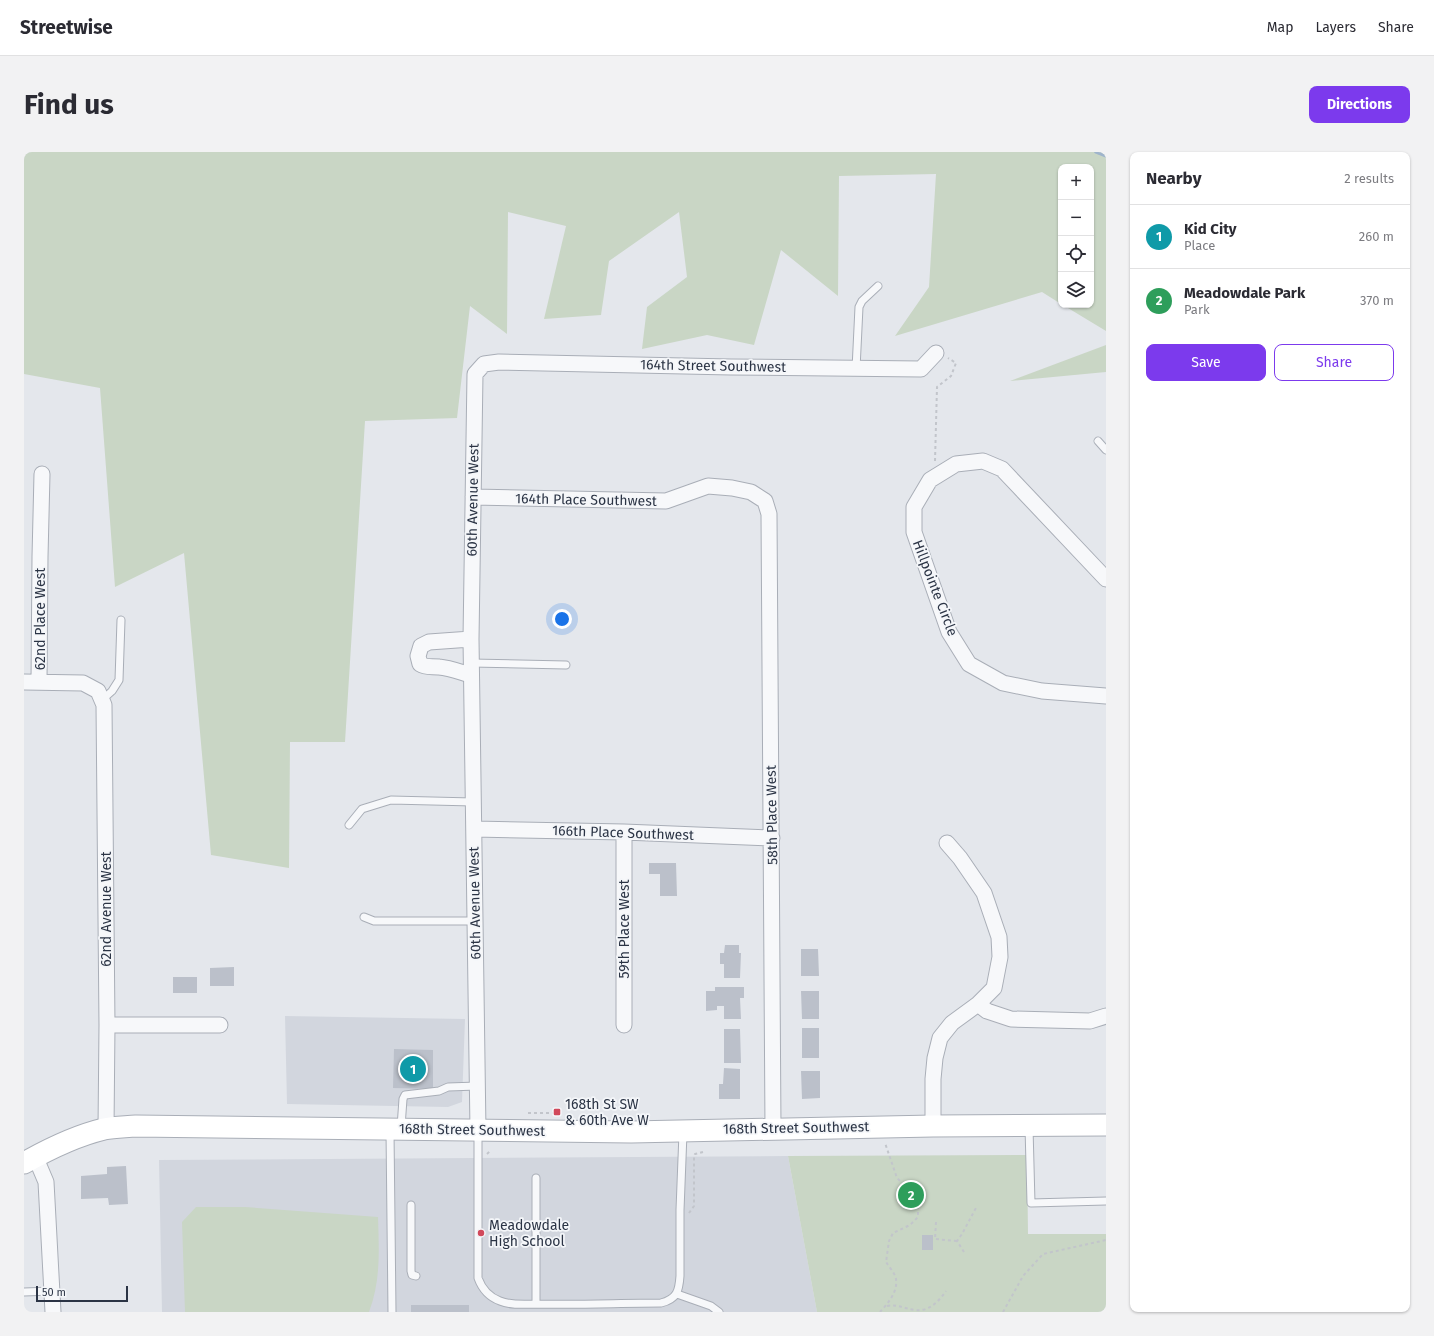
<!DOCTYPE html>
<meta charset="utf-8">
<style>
body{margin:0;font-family:"Fira Sans",sans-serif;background:#f2f2f3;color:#2b2b33}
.controls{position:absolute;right:12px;top:12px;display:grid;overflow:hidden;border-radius:8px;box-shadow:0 1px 3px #0004}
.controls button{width:36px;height:36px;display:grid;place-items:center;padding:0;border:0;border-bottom:1px solid #e1e1e2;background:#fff;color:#2b2b33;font:20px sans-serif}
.scale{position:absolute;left:12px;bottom:10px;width:92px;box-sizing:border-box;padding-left:4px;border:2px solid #2b3445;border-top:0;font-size:11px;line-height:14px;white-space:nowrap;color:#2b3445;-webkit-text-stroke:3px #f4f6f9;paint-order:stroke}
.you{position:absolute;left:538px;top:467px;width:14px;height:14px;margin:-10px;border:3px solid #fff;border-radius:50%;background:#1a73e8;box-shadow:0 0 0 6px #1a73e833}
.badge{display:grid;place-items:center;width:26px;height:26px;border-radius:50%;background:#7c3aed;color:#fff;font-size:13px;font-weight:700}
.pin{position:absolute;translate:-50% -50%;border:2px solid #fff;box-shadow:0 1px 4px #0006}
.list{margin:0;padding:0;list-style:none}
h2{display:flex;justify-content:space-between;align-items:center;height:52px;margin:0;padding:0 16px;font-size:17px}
h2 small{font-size:13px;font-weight:400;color:#7c7c81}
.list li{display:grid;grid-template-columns:26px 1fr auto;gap:12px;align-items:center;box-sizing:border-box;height:64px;padding:0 16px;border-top:1px solid #e1e1e2}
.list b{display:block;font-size:15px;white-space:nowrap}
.list p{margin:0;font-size:13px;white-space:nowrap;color:#7c7c81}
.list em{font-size:13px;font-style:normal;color:#7c7c81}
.actions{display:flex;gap:8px;padding:12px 16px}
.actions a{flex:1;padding:9px 0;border:1px solid #7c3aed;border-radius:8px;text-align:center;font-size:14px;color:#7c3aed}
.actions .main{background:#7c3aed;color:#fff}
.icon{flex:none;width:22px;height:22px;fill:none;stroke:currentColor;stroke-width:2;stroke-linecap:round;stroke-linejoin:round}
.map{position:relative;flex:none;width:1082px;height:1160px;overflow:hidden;border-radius:8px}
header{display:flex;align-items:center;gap:24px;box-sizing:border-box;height:56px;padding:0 20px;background:#fff;border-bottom:1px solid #e1e1e2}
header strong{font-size:19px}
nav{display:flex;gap:22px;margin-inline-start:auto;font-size:14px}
.intro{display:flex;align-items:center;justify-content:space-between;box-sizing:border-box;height:96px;padding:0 24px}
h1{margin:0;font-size:28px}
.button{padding:10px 18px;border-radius:8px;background:#7c3aed;color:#fff;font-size:14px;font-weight:700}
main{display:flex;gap:24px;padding:0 24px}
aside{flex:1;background:#fff;border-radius:8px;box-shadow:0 1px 3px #0004}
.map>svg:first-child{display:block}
.built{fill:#d2d6de}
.green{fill:#c9d6c5}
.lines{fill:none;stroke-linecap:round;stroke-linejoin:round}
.stream{stroke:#9fb4cc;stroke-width:3.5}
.building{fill:#bbc0ca}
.service-casing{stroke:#a9aeb7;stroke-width:9}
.minor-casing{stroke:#a9aeb7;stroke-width:17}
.secondary-casing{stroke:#a9aeb7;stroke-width:23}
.path{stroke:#c2c5cb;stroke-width:2;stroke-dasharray:3 3;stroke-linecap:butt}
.service{stroke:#f7f8fa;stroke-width:7}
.minor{stroke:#f7f8fa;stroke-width:15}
.secondary{stroke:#fff;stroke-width:21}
.poi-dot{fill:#d1495b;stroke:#f4f6f9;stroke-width:1.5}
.labels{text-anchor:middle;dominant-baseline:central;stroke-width:3.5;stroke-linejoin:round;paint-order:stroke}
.street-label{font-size:14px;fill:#2b3445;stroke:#f4f6f9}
.poi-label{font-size:14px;fill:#2b3445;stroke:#f4f6f9;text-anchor:start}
</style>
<header>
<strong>Streetwise</strong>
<nav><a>Map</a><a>Layers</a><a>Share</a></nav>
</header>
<div class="intro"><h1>Find us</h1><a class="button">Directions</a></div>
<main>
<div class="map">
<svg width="1082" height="1160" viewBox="0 0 1082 1160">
<rect width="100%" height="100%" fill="#e4e7ec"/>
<path class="built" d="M261 864 441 867 438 950 424 955 263 952Z
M764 1004 793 1160H138L135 1008Z"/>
<path class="green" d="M0 0H1082V179L1039 153H1067V15H1037V152L1018 140 871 184 905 135 912 22 815 24 814 144 757 98 730 193 683 183 618 197 623 155 663 125 655 60 585 109 577 163 520 167 542 74 484 60 483 182 446 154 433 266 341 269 321 590H266L265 716 187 703 160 401 91 435 76 236 0 222Z
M1082 193V220L986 229Z
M1003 1003 1004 1082H1082V1160H793L764 1004Z
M172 1055H221L354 1065C355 1097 357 1129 345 1160H161L158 1070Z"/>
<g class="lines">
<path class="stream" d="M1072 0 1082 4"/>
</g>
<path class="building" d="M625 711H652L653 744H636V722H625Z
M701 793H715V801H717L716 826H700V812H696V801H700Z
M777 797H794L795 824H777Z
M210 815V834H186V816Z
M149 825H173V841H149Z
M691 835H720V846H716L717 867H700V854H693V858L682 859V839H691Z
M777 839H795V867H778Z
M778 876H795V906H778Z
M700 877H716L717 911H700Z
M370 897 409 898V937L369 936Z
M700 916 716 917V947H695V932H699Z
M777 919H796V946L778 947Z
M102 1014 104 1052 85 1053 84 1046 57 1047V1024L83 1022V1015Z
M898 1083H909V1098H898Z
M387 1153H445V1160H387Z"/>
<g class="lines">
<g class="service-casing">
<path id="service" d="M832 217 835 155 838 149 854 134
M1074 289 1082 298
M447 511 542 513
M78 548 88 539 95 528 97 468
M325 673 338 657 367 648 449 650
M340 765 350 769H451
M377 975 379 947 381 943 415 939 424 935 453 934
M1005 975 1007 1051 1082 1049
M366 979 368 1160
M454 979V1126C458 1137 465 1145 476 1149 488 1154 503 1152 515 1152 556 1153 597 1151 637 1151 653 1147 655 1139 656 1124V1058L659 981
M387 1053V1119L388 1123 392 1124
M0 1140 28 1139
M653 1142 687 1154 695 1160
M512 1152V1026"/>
</g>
<g class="minor-casing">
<path id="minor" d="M449 345 642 349 684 334 708 336 727 340 741 349 745 362 749 977
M1082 427 978 317 959 309 932 312 906 328 890 355V380L925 480 945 512 979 531 1018 539 1082 544
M447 487 405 490 397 494 394 504 396 512C402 516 408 514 415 515 426 516 436 520 447 523
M0 530 59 531 74 539 80 553 83 873 82 977
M15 530 16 405 18 322
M450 677 600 680 748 686
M954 852 963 859 987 867 1066 869 1082 864
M83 873H196
M600 873V680
M909 974V927L911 906 916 886 928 871 954 852 970 836 976 805 975 785 960 741 936 706 923 691
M454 979 447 487 451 222 460 212 475 210 707 215 897 217 912 201
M11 1004 22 1030 29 1160"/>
</g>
<g class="secondary-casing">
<path id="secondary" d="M0 1011C23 998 55 983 80 977 90 975 101 975 112 974L607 980 909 974 1082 973"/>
</g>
<path class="path" d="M911 309 913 235 927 224 932 211 924 206
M504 961H532
M463 1002 467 998
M665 1061 670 1054V1005L671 1002 679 1000
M912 1070 911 1087 933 1089
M940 1100 933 1089 938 1082 953 1054
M863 1154C874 1152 881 1157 891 1158 905 1160 915 1149 922 1139
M856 1160C864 1151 874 1140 872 1127 871 1121 865 1115 862 1110L865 1089 869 1081 886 1073 894 1065V1046L873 1026 861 991
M979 1160 999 1124 1019 1102 1082 1088"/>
<use href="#service" class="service"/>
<use href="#minor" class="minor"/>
<use href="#secondary" class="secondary"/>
</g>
<g class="poi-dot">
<rect x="529" y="956" width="8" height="8" rx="2"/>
<circle cx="457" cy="1081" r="4"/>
</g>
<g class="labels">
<g class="street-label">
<text transform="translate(689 214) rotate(1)">164th Street Southwest</text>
<text transform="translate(449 348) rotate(-89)">60th Avenue West</text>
<text transform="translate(562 348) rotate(1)">164th Place Southwest</text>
<text transform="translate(911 436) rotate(69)">Hillpointe Circle</text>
<text transform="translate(16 467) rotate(-90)">62nd Place West</text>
<text transform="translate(748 663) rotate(-91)">58th Place West</text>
<text transform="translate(599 681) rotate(2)">166th Place Southwest</text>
<text transform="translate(451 751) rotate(-91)">60th Avenue West</text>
<text transform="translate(82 757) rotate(-90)">62nd Avenue West</text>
<text transform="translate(600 777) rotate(-90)">59th Place West</text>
<text transform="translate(772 976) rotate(-1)">168th Street Southwest</text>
<text transform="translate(448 978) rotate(1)">168th Street Southwest</text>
</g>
<g class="poi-label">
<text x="541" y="952">168th St SW<tspan x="541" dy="16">&amp; 60th Ave W</tspan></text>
<text x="465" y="1073">Meadowdale<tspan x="465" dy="16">High School</tspan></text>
</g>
</g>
</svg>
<div class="controls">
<button>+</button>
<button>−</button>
<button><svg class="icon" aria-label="locate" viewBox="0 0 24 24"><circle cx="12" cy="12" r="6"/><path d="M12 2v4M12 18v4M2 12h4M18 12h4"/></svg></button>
<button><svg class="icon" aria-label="layers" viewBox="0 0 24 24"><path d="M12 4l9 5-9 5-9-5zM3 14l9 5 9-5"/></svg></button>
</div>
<div class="scale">50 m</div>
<div class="you"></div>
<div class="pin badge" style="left:389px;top:917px;background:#0f9aa8">1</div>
<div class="pin badge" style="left:887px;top:1043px;background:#2e9e5b">2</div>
</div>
<aside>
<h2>Nearby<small>2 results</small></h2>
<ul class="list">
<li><span class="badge" style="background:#0f9aa8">1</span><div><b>Kid City</b><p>Place</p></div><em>260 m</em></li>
<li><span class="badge" style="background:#2e9e5b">2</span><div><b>Meadowdale Park</b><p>Park</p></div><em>370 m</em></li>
</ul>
<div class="actions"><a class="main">Save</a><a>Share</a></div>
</aside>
</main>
